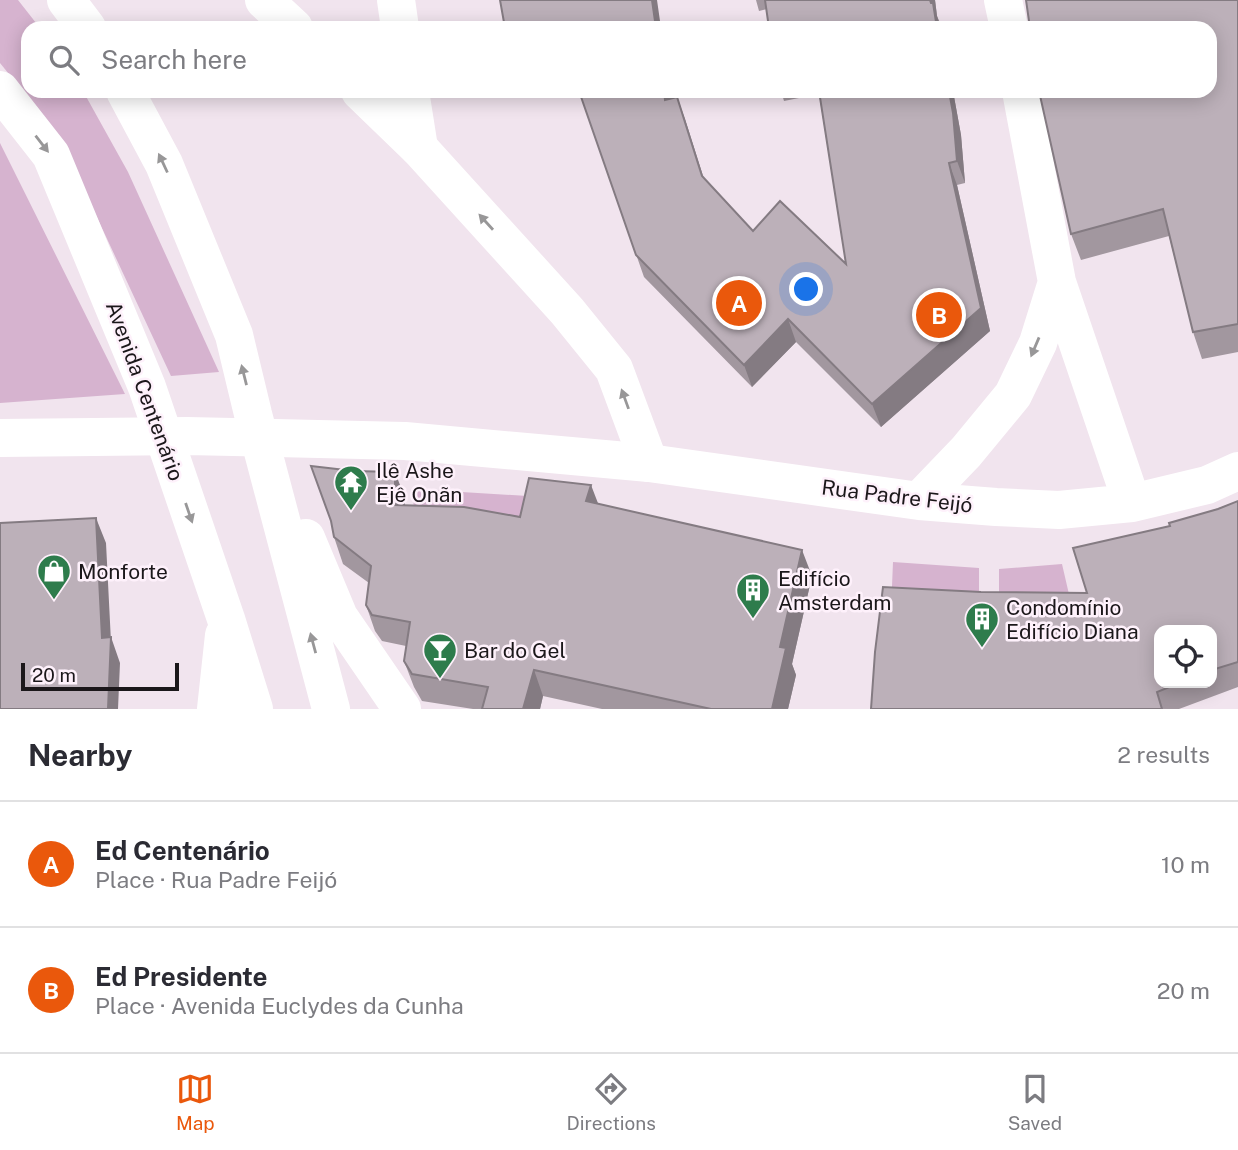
<!DOCTYPE html>
<meta charset="utf-8">
<style>
body{margin:0;font-family:"Public Sans",sans-serif;background:#f7f7f7;color:#2b2b33}
.controls{position:absolute;right:21px;bottom:21px;display:grid;overflow:hidden;border-radius:14px;box-shadow:0 4px 18px #0003}
.controls button{width:63px;height:63px;display:grid;place-items:center;padding:0;border:0;border-bottom:2px solid #e1e1e2;background:#fff;color:#2b2b33;font:35px sans-serif}
.scale{position:absolute;left:21px;bottom:18px;width:158px;box-sizing:border-box;padding-left:7px;border:4px solid #1b171a;border-top:0;font-size:19px;line-height:24px;white-space:nowrap;color:#1b171a;-webkit-text-stroke:5px #fef1fb;paint-order:stroke}
.you{position:absolute;left:807px;top:290px;width:24px;height:24px;margin:-18px;border:5px solid #fff;border-radius:50%;background:#1a73e8;box-shadow:0 0 0 10px #1a73e833}
.badge{display:grid;place-items:center;width:46px;height:46px;border-radius:50%;background:#ea580c;color:#fff;font-size:23px;font-weight:700}
.pin{position:absolute;translate:-50% -50%;border:4px solid #fff;box-shadow:0 2px 7px #0006}
.list{margin:0;padding:0;list-style:none}
h2{display:flex;justify-content:space-between;align-items:center;height:91px;margin:0;padding:0 28px;font-size:30px}
h2 small{font-size:23px;font-weight:400;color:#7c7c81}
.list li{display:grid;grid-template-columns:46px 1fr auto;gap:21px;align-items:center;box-sizing:border-box;height:126px;padding:0 28px;border-top:2px solid #e1e1e2}
.list b{display:block;font-size:26px;white-space:nowrap}
.list p{margin:0;font-size:23px;white-space:nowrap;color:#7c7c81}
.list em{font-size:23px;font-style:normal;color:#7c7c81}
.icon{flex:none;width:38px;height:38px;fill:none;stroke:currentColor;stroke-width:2;stroke-linecap:round;stroke-linejoin:round}
.map{position:relative;flex:none;width:1238px;height:709px;overflow:hidden}
.search{position:absolute;background:#fff;box-shadow:0 4px 18px #0003;left:21px;right:21px;top:21px;height:77px;display:flex;align-items:center;gap:18px;box-sizing:border-box;padding:0 24px;border-radius:21px;color:#7c7c81;font-size:26px}
.sheet{height:343px;background:#fff}
nav{display:flex;justify-content:space-around;align-items:center;box-sizing:border-box;height:98px;border-top:2px solid #e1e1e2;background:#fff;font-size:19px;color:#7c7c81}
nav a{display:grid;justify-items:center;gap:4px}
nav .on{color:#ea580c}
.map>svg:first-child{display:block}
.green{fill:#d6b3cf}
.lines{fill:none;stroke-linecap:round;stroke-linejoin:round}
.street{stroke:#fff;stroke-width:38}
.secondary{stroke:#fff;stroke-width:38}
.primary{stroke:#fff;stroke-width:38}
.wall{fill:#a2979f;fill-rule:evenodd}
.shaded-wall{fill:#847b82}
.building{fill:#bcb0b9;stroke:#847b82;stroke-width:2}
.oneway{fill:#989798}
.labels{text-anchor:middle;dominant-baseline:central;stroke-width:5;stroke-linejoin:round;paint-order:stroke}
.street-label{font-size:21px;fill:#1b171a;stroke:#fef1fb}
.poi-label{font-size:21px;fill:#1b171a;stroke:#fef1fb;text-anchor:start}
</style>
<div class="map">
<svg width="1238" height="709" viewBox="0 0 1238 709">
<rect width="100%" height="100%" fill="#f1e4ee"/>
<path class="green" d="M0 0H18L40 28H28V91H83L128 172 219 372 171 376 59 136 0 63Z
M0 143 125 394 0 403Z
M413 489 528 496 529 517H414Z
M893 562 979 568V615L891 610Z
M1062 564 1074 616 999 615V569Z"/>
<g class="lines">
<path class="street" d="M396 0 400 28
M410 91 419 148"/>
<path class="secondary" d="M1003 0 1009 28
M1021 91 1057 282 1132 503
M0 438 187 436 405 441 649 463 919 501 996 507 1059 510 1132 503 1207 485 1238 471
M919 501 966 452 1013 395 1038 343 1057 282"/>
<path class="primary" d="M66 0 87 28
M264 0 294 28
M0 90 51 155 147 387 226 619 254 709
M125 91 164 164 234 335 253 414 331 709
M360 91 419 148 567 311 614 369 649 463
M306 538 339 617 402 709
M216 709 224 635"/>
</g>
<path class="wall" d="M756 0H935L937 16 941 25 767 9 759 11Z
M1238 0V352L1202 359 1193 332 1169 236 1081 260 1071 234Z
M579 91 670 99 677 97 703 178 753 231 846 264 819 94 784 101 781 91H953L961 135 965 183 957 185 990 331 881 427 796 342 752 387 644 277Z
M405 498V505L520 517 598 504 812 576 792 664 796 675 788 709H602L543 696 540 709H473L422 701 414 687 404 661 406 646 382 641 375 631 366 605 369 583 343 564 334 537 331 521Z
M1238 501V687L1179 709H871L981 592 1087 593 1170 526ZM1212 630V683H1159Z"/>
<path class="shaded-wall" d="M652 0H657L661 28H656Z
M930 0H935L937 16 941 28H937Z
M664 91H669L674 123 665 100Z
M949 91H953L961 135 965 183 957 161Z
M677 97 685 119 710 198 702 176Z
M949 163 957 185 990 331 881 427 872 404Z
M788 319 796 342 752 387 744 365Z
M395 472 405 498V531L395 505Z
M591 485 601 511 586 501Z
M96 518 106 543 111 642V637L120 663 118 709H108L102 638Z
M802 550 812 576 792 664 796 675 788 709H772L780 647Z
M534 670 543 696 540 709H523Z"/>
<path class="building" d="M500 0H652L656 28H505Z
M765 0H930L931 3H933L937 28H769Z
M1026 0H1238V324L1193 332 1163 209 1071 234 1039 91H1210V28H1030Z
M579 91H664L665 100 677 97 702 176 753 231 780 201 846 264 819 91H949L953 113 957 161 949 163 981 308 872 404 788 319 744 365 636 255Z
M311 466 354 471 395 472V505L464 507 520 517 529 478 591 485 586 501 802 550 780 647 786 648 772 709H711L534 670 523 709H482L488 687 412 674 404 661 410 622 372 615 366 605 371 566 334 537 331 521Z
M1238 501V662L1212 670V630H1159V683H1179L1157 692 1162 709H871L875 652 883 587 981 592 1087 593 1073 548 1170 526 1169 523 1218 509Z
M96 518 102 638 111 637 108 709H0V523Z"/>
<defs><path id="oneway-solid" d="M-6-.8H1V-3.2L6.5 0L1 3.2V.8H-6Z" transform="scale(1.75)"/></defs>
<g class="oneway">
<use href="#oneway-solid" transform="translate(42 144) rotate(52)"/>
<use href="#oneway-solid" transform="translate(163 163) rotate(-115)"/>
<use href="#oneway-solid" transform="translate(486 222) rotate(-132)"/>
<use href="#oneway-solid" transform="translate(1035 347) rotate(113)"/>
<use href="#oneway-solid" transform="translate(244 375) rotate(-104)"/>
<use href="#oneway-solid" transform="translate(625 399) rotate(-110)"/>
<use href="#oneway-solid" transform="translate(189 513) rotate(71)"/>
<use href="#oneway-solid" transform="translate(313 643) rotate(-105)"/>
</g>
<defs>
<g id="temple-pin" transform="scale(1.75)"><path d="M0 17L-7.5 6A9.5 9.5 0 1 1 7.5 6Z" fill="#2e7c4c" stroke="#fef1fb"/><path d="M0-6L5-2H3V0L6.5 2.5H4V6H1.5V3h-3V6H-4V2.5H-6.5L-3 0V-2H-5Z" fill="#fff"/></g>
<g id="shop-pin" transform="scale(1.75)"><path d="M0 17L-7.5 6A9.5 9.5 0 1 1 7.5 6Z" fill="#2e7c4c" stroke="#fef1fb"/><path d="M-5-2.5h2.3a2.7 3.5 0 0 1 5.4 0H5L5.5 6h-11ZM-1.5-2.5h3a1.5 2.3 0 0 0-3 0Z" fill="#fff"/></g>
<g id="building-pin" transform="scale(1.75)"><path d="M0 17L-7.5 6A9.5 9.5 0 1 1 7.5 6Z" fill="#2e7c4c" stroke="#fef1fb"/><path d="M-4-6H4V6H1V3H-1V6H-4ZM-2.5-4.3h1.7v1.8h-1.7ZM.8-4.3h1.7v1.8H.8ZM-2.5-1h1.7V.8h-1.7ZM.8-1h1.7V.8H.8Z" fill="#fff"/></g>
<g id="bar-pin" transform="scale(1.75)"><path d="M0 17L-7.5 6A9.5 9.5 0 1 1 7.5 6Z" fill="#2e7c4c" stroke="#fef1fb"/><path d="M-6-5H6L.8 .8V4.5H3.5V6h-7V4.5H-.8V.8Z" fill="#fff"/></g>
</defs>
<g fill-rule="evenodd">
<use href="#temple-pin" x="351" y="482"/>
<use href="#shop-pin" x="54" y="571"/>
<use href="#building-pin" x="753" y="590"/>
<use href="#building-pin" x="982" y="619"/>
<use href="#bar-pin" x="440" y="650"/>
</g>
<g class="labels">
<g class="street-label">
<text transform="translate(145 391) rotate(70)">Avenida Centenário</text>
<text transform="translate(897 496) rotate(7)">Rua Padre Feijó</text>
</g>
<g class="poi-label">
<text x="376" y="470">Ilê Ashe<tspan x="376" dy="24">Ejê Onãn</tspan></text>
<text x="78" y="571">Monforte</text>
<text x="778" y="578">Edifício<tspan x="778" dy="24">Amsterdam</tspan></text>
<text x="1006" y="607">Condomínio<tspan x="1006" dy="24">Edifício Diana</tspan></text>
<text x="464" y="650">Bar do Gel</text>
</g>
</g>
</svg>
<div class="controls">
<button><svg class="icon" aria-label="locate" viewBox="0 0 24 24"><circle cx="12" cy="12" r="6"/><path d="M12 2v4M12 18v4M2 12h4M18 12h4"/></svg></button>
</div>
<div class="scale">20 m</div>
<div class="you"></div>
<div class="pin badge" style="left:739px;top:303px">A</div>
<div class="pin badge" style="left:939px;top:315px">B</div>
<div class="search"><svg class="icon" aria-label="search" viewBox="0 0 24 24"><circle cx="10" cy="10" r="6"/><path d="M15 15l6 6"/></svg>Search here</div>
</div>
<section class="sheet">
<h2>Nearby<small>2 results</small></h2>
<ul class="list">
<li><span class="badge">A</span><div><b>Ed Centenário</b><p>Place · Rua Padre Feijó</p></div><em>10 m</em></li>
<li><span class="badge">B</span><div><b>Ed Presidente</b><p>Place · Avenida Euclydes da Cunha</p></div><em>20 m</em></li>
</ul>
</section>
<nav>
<a class="on"><svg class="icon" aria-label="map" viewBox="0 0 24 24"><path d="M3 6l6-2 6 2 6-2v14l-6 2-6-2-6 2zM9 4v14M15 6v14"/></svg>Map</a>
<a><svg class="icon" aria-label="directions" viewBox="0 0 24 24"><path d="M12 3l9 9-9 9-9-9zM9 14v-3h6M13 9l2 2-2 2"/></svg>Directions</a>
<a><svg class="icon" aria-label="saved" viewBox="0 0 24 24"><path d="M7 4h10v16l-5-4-5 4z"/></svg>Saved</a>
</nav>
